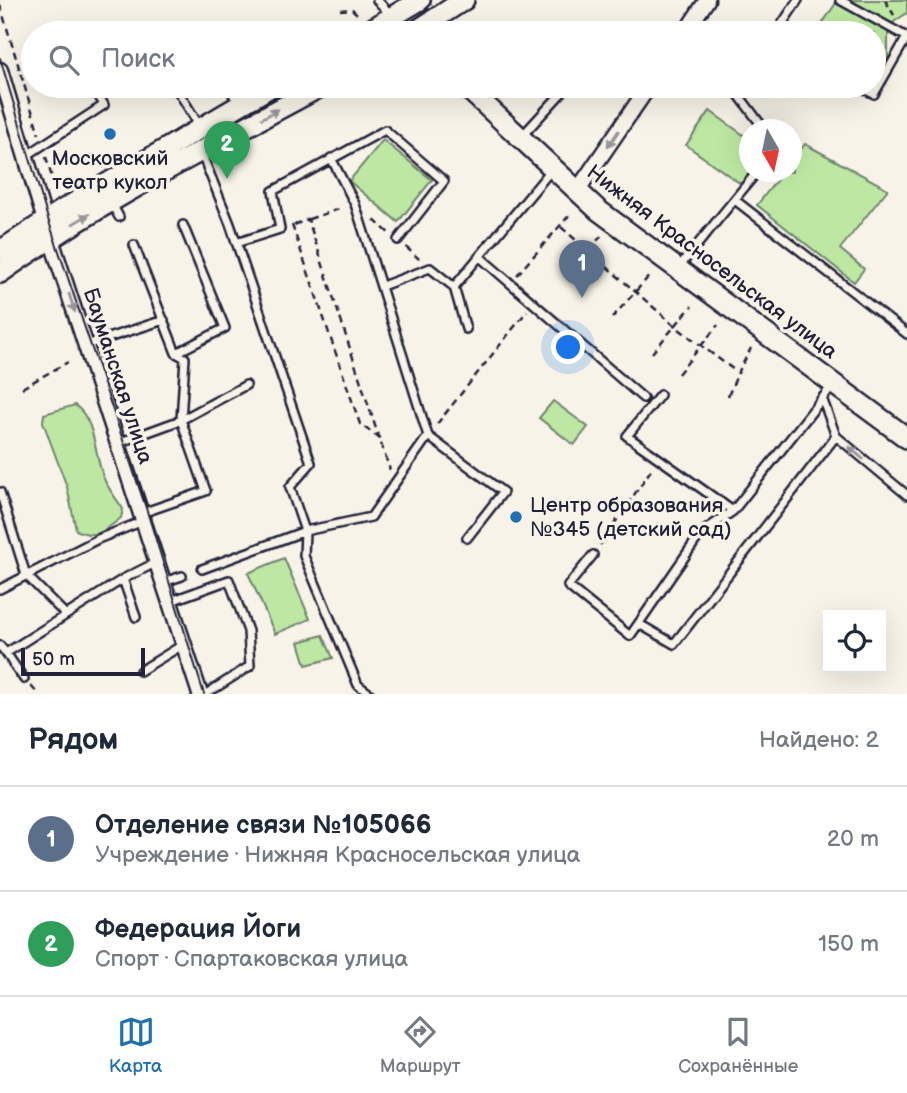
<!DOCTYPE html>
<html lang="ru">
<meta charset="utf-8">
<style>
body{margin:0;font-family:"Balsamiq Sans",sans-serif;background:#f2f2f3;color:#1f2937}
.controls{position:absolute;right:21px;bottom:21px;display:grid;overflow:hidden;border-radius:0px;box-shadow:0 7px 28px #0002}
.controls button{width:63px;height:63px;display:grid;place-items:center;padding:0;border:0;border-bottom:2px solid #e0e1e3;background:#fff;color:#1f2937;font:35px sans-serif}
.compass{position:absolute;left:739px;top:119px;width:63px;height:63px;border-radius:50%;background:#fff;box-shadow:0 7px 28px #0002;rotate:171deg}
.scale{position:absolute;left:21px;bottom:18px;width:124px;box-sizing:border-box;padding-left:7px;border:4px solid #22223b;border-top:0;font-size:19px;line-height:24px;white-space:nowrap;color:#22223b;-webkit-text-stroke:5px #f7f3e8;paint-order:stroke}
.you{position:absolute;left:569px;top:348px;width:24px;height:24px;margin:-18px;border:5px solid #fff;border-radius:50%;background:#1a73e8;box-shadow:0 0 0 10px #1a73e833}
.badge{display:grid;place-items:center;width:46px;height:46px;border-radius:50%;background:#1f6fb2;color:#fff;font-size:23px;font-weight:700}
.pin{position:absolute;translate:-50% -58px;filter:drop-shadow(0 2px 4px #0008)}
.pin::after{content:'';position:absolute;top:37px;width:24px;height:21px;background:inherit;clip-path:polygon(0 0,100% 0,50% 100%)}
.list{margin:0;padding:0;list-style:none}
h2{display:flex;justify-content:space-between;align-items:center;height:91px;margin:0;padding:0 28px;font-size:30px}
h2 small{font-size:23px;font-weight:400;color:#747a83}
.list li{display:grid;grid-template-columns:46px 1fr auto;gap:21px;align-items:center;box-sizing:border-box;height:105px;padding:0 28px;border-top:2px solid #e0e1e3}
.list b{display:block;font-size:26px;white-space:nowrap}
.list p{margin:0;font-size:23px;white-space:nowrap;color:#747a83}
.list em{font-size:23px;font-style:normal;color:#747a83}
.icon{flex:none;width:38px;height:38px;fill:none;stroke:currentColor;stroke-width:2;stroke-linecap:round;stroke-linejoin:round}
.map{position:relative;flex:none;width:907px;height:694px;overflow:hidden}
.search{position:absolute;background:#fff;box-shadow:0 7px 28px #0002;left:21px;right:21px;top:21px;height:77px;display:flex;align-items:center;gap:18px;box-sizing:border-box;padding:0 24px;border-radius:38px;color:#747a83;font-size:26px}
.sheet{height:301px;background:#fff}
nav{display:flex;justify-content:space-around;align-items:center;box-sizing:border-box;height:98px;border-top:2px solid #e0e1e3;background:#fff;font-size:19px;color:#747a83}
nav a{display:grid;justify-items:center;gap:4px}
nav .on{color:#1f6fb2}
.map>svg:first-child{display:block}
.green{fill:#bde7a3;stroke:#70846f;stroke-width:2}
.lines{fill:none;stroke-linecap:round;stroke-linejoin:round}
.lane-casing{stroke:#22223b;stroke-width:12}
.street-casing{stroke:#22223b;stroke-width:19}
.secondary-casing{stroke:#22223b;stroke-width:24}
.path{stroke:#22223b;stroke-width:2.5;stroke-dasharray:7 5;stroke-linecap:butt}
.lane{stroke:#f7f3e8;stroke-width:7}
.street{stroke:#f7f3e8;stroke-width:14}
.secondary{stroke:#f7f3e8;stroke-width:19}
.tram{stroke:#22223b;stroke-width:2}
.oneway{fill:#97959a}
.poi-dot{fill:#1f6fb2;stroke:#f7f3e8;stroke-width:2.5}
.labels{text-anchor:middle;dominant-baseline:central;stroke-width:7;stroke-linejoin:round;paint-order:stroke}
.poi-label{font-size:21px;fill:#22223b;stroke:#f7f3e8}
.street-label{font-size:21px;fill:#22223b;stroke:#f7f3e8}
</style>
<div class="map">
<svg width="907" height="694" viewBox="0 0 907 694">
<rect width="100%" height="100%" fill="#f7f3e8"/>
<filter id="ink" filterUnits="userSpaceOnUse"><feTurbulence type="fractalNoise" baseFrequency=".0143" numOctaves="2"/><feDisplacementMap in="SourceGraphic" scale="14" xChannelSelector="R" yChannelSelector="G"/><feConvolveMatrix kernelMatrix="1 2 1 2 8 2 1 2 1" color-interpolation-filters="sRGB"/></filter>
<g filter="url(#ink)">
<path class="green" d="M838 0H907V13L888 26V58L874 83V33H816Z
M710 111 749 139 750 172 741 184 686 145Z
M383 140 432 180 398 222 349 181Z
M805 144 888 189 840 249 864 269 854 282 757 205 783 172H792V161Z
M553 401 588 427 574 445 539 418Z
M75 405C97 421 94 458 105 481 110 491 117 500 123 509L121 518C105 530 97 540 76 530L67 487 43 422 44 414Z
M284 558 310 619 275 634 248 573Z
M323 635 333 658 306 665 299 642Z"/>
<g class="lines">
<g class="lane-casing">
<path id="lane" d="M377 0 391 15
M840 0 907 37
M776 33 798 0
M175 86 200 127
M228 86 239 104
M743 86 738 94 765 130
M858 86 874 94 907 37
M521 137 568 86
M201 152 230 224 311 463 290 487 305 531 371 517 428 436
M26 156 104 105 93 86
M331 158 355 204 428 436 503 492 467 538
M735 200 907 334
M111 202 119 217
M236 243 280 229 273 191 385 130 444 181 398 240
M134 245 176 353 185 358 181 420 206 491 142 513
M480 257 643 398
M679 267 757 172
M382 286 430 268 454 287 466 329
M454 287 552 169
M86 345 164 320
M176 353 225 328 183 225
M660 395 627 436 733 511
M822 398 836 436 907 495
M118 443 181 420 246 385
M0 492 26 575 66 615
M593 555 568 586 630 636 701 533 733 511 832 386
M202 569 305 531 304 556 358 685 370 694
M123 579 136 617
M164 582 182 576
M0 589 98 539 143 521
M171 601 229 580 248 631 250 666 206 694
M639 624 674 644 836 436
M0 646 6 653 123 579 157 562
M6 653 24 679
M140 671 184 644"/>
</g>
<g class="street-casing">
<path id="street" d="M685 33 707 0
M0 70 45 221 200 694
M577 191 649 86"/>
</g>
<g class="secondary-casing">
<path id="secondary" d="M365 33 420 0
M413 33 464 0
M465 86 598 210 907 438
M0 251 64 209 272 86
M0 273C101 201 213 145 322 86"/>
</g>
<path class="path" d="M885 0 894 15
M0 5 39 134
M340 10 352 9 358 15
M138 27 144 33
M46 157 55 188
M309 219 342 208
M374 220 390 234
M292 225 360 424 379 438 390 470
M294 225 308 219 379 438
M561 227 675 326 738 373 751 348
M406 247 419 259
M517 275 572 212
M567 278 601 236
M612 318 651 274
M652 353 692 306
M678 374 718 325
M22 388 68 362
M728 396 738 373
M437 424 527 311
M600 545 653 467
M31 686 38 694"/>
<use href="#lane" class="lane"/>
<use href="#street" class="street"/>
<use href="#secondary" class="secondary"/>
<path class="tram" d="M0 58 48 219 147 511 204 694"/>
</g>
<defs><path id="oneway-solid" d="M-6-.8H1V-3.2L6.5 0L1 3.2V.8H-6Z" transform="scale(1.75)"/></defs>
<g class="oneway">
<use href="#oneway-solid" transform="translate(270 114) rotate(-29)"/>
<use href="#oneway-solid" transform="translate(613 139) rotate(124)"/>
<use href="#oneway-solid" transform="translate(81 219) rotate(-31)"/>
<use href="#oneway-solid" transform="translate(72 303) rotate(72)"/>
<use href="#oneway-solid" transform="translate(856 453) rotate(-140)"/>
</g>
</g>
<g class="poi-dot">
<circle cx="110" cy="134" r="7"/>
<circle cx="516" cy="517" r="7"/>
</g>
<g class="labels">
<g class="poi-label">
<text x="110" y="158">Московский<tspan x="110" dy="24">театр кукол</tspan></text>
<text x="530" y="505" text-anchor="start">Центр образования<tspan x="530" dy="24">№345 (детский сад)</tspan></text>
</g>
<g class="street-label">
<text transform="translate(712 262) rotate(37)">Нижняя Красносельская улица</text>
<text transform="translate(118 376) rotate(72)">Бауманская улица</text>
</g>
</g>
</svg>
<div class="controls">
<button><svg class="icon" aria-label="locate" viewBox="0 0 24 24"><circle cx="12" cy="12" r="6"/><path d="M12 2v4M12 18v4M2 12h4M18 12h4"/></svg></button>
</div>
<svg class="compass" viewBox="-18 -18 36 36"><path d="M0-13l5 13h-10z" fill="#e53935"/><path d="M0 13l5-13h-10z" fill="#747a83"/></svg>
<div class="scale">50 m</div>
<div class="you"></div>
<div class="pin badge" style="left:582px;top:298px;background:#5c6f8a">1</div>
<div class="pin badge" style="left:227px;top:179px;background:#2e9e5b">2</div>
<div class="search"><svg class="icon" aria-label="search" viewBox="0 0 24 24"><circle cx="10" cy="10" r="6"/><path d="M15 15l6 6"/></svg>Поиск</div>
</div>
<section class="sheet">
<h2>Рядом<small>Найдено: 2</small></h2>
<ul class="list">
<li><span class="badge" style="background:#5c6f8a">1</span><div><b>Отделение связи №105066</b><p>Учреждение · Нижняя Красносельская улица</p></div><em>20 m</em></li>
<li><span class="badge" style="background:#2e9e5b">2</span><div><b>Федерация Йоги</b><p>Спорт · Спартаковская улица</p></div><em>150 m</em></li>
</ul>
</section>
<nav>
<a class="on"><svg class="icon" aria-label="map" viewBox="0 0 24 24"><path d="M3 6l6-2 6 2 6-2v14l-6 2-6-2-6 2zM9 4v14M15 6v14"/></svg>Карта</a>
<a><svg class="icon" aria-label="directions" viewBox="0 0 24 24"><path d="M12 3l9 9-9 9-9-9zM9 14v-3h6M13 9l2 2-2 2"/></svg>Маршрут</a>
<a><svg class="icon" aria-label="saved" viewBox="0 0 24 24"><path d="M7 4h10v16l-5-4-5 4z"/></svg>Сохранённые</a>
</nav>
